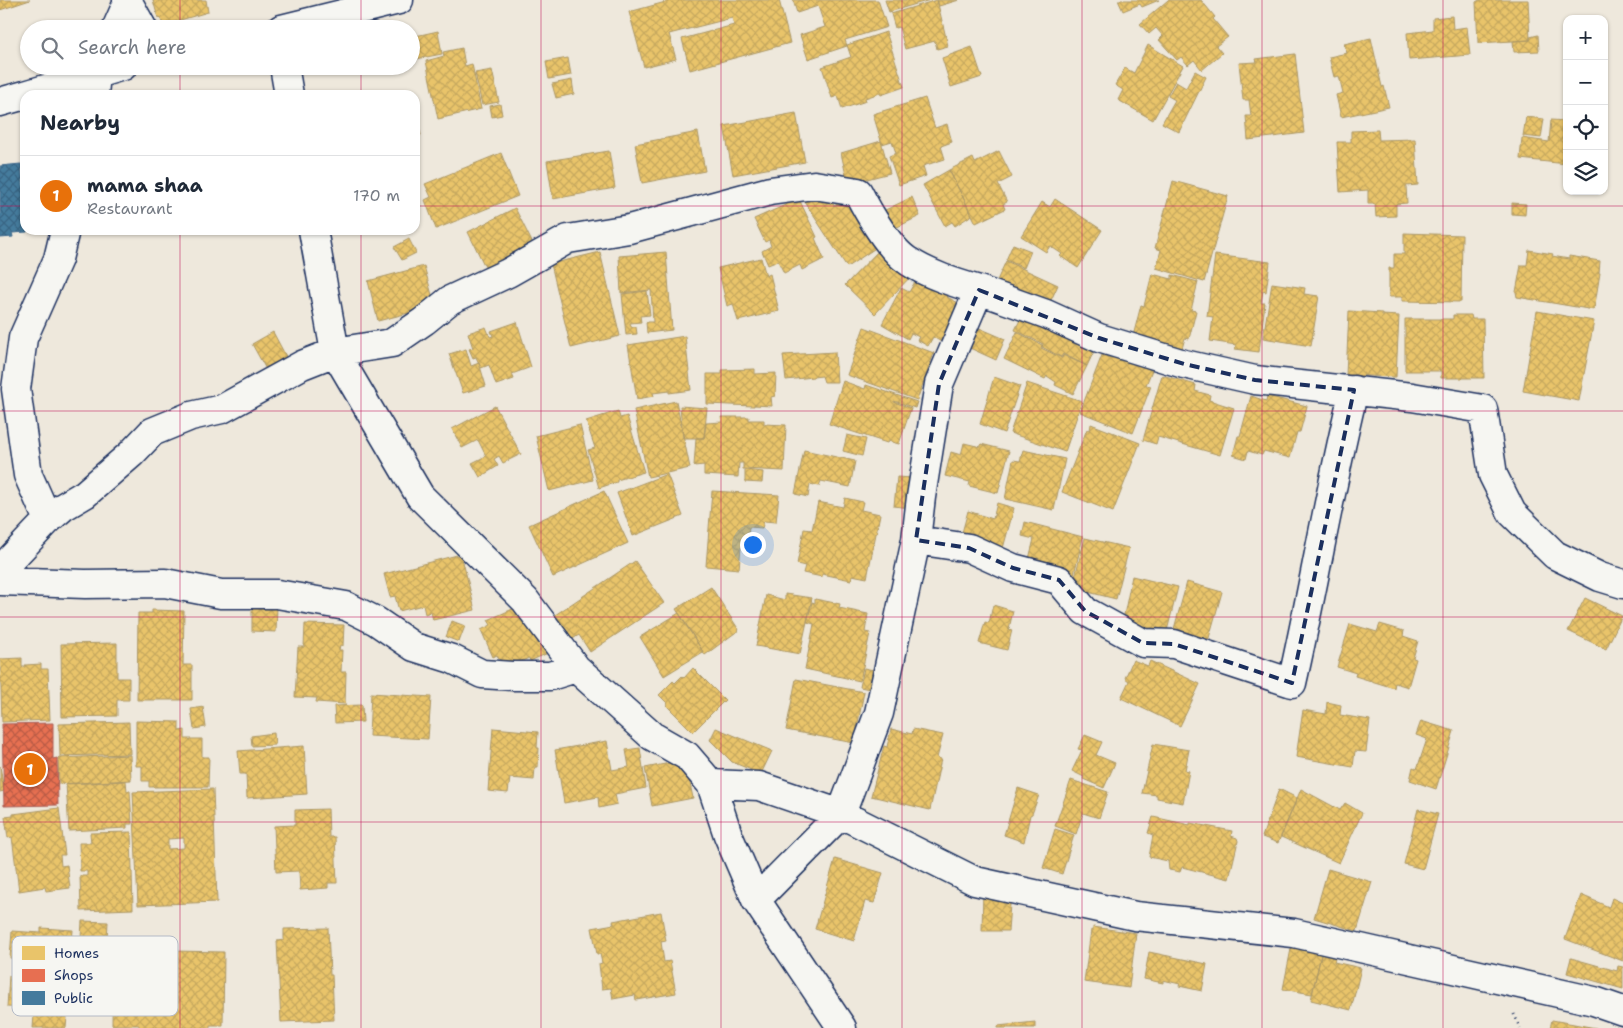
<!DOCTYPE html>
<meta charset="utf-8">
<style>
body{margin:0;font-family:"Shantell Sans",sans-serif;background:#f6f6f7;color:#1f2937}
.controls{position:absolute;right:15px;top:15px;display:grid;overflow:hidden;border-radius:10px;box-shadow:0 1px 4px #0004}
.controls button{width:45px;height:45px;display:grid;place-items:center;padding:0;border:0;border-bottom:1px solid #e0e1e3;background:#fff;color:#1f2937;font:25px sans-serif}
.you{position:absolute;left:752px;top:544px;width:18px;height:18px;margin:-12px;border:4px solid #fff;border-radius:50%;background:#1a73e8;box-shadow:0 0 0 8px #1a73e833}
.badge{display:grid;place-items:center;width:32px;height:32px;border-radius:50%;background:#1b2f5e;color:#fff;font-size:16px;font-weight:700}
.pin{position:absolute;translate:-50% -50%;border:2px solid #fff;box-shadow:0 1px 5px #0006}
.list{margin:0;padding:0;list-style:none}
h2{display:flex;justify-content:space-between;align-items:center;height:65px;margin:0;padding:0 20px;font-size:21px}
h2 small{font-size:16px;font-weight:400;color:#747a83}
.list li{display:grid;grid-template-columns:32px 1fr auto;gap:15px;align-items:center;box-sizing:border-box;height:80px;padding:0 20px;border-top:1px solid #e0e1e3}
.list b{display:block;font-size:19px;white-space:nowrap}
.list p{margin:0;font-size:16px;white-space:nowrap;color:#747a83}
.list em{font-size:16px;font-style:normal;color:#747a83}
.icon{flex:none;width:28px;height:28px;fill:none;stroke:currentColor;stroke-width:2;stroke-linecap:round;stroke-linejoin:round}
.map{position:relative;flex:none;width:1623px;height:1028px;overflow:hidden}
.search{position:absolute;background:#fff;box-shadow:0 1px 4px #0004;left:20px;top:20px;width:400px;height:55px;display:flex;align-items:center;gap:12px;box-sizing:border-box;padding:0 18px;border-radius:28px;color:#747a83;font-size:19px}
.panel{position:absolute;background:#fff;box-shadow:0 1px 4px #0004;left:20px;top:90px;width:400px;height:145px;border-radius:15px}
.map>svg:first-child{display:block}
.homes{fill:url(#homes-cross-hatch);stroke:#ab9766;fill-rule:evenodd}
.shops{fill:url(#shops-cross-hatch);stroke:#aa5c55}
.public{fill:url(#public-cross-hatch);stroke:#38648a}
.lines{fill:none;stroke-linecap:round;stroke-linejoin:round}
.street-casing{stroke:#1b2f5e;stroke-width:31}
.secondary-casing{stroke:#1b2f5e;stroke-width:31}
.path{stroke:#1b2f5e;stroke-width:3;stroke-dasharray:1 4;stroke-linecap:butt}
.street{stroke:#f6f6f2;stroke-width:28}
.secondary{stroke:#f6f6f2;stroke-width:28}
.marked{fill:none;stroke:#1b2f5e;stroke-width:4;stroke-dasharray:10 6;stroke-linejoin:round}
.grid{fill:none;stroke:#c2185b;stroke-width:1;stroke-opacity:0.55}
.key{fill:#f6f6f2;stroke:#b4bac6;stroke-width:1}
.key-label{font-size:14px;fill:#1b2f5e}
</style>
<div class="map">
<svg width="1623" height="1028" viewBox="0 0 1623 1028">
<defs>
<pattern id="homes-cross-hatch" width="8" height="8" patternUnits="userSpaceOnUse" patternTransform="scale(1.25)"><rect width="8" height="8" fill="#e9c46a"/><path d="M0 0l8 8M0 8l8-8" fill="none" stroke="#c7a95e"/></pattern>
<pattern id="shops-cross-hatch" width="8" height="8" patternUnits="userSpaceOnUse" patternTransform="scale(1.25)"><rect width="8" height="8" fill="#e76f51"/><path d="M0 0l8 8M0 8l8-8" fill="none" stroke="#ba5c46"/></pattern>
<pattern id="public-cross-hatch" width="8" height="8" patternUnits="userSpaceOnUse" patternTransform="scale(1.25)"><rect width="8" height="8" fill="#457b9d"/><path d="M0 0l8 8M0 8l8-8" fill="none" stroke="#396583"/></pattern>
</defs>
<rect width="100%" height="100%" fill="#eee8dc"/>
<filter id="ink" filterUnits="userSpaceOnUse"><feTurbulence type="fractalNoise" baseFrequency=".02" numOctaves="2"/><feDisplacementMap in="SourceGraphic" scale="10" xChannelSelector="R" yChannelSelector="G"/><feConvolveMatrix kernelMatrix="1 2 1 2 8 2 1 2 1" color-interpolation-filters="sRGB"/></filter>
<g filter="url(#ink)">
<path class="homes" d="M0 0H30L0 10Z
M153 0H206L208 12 163 25 160 17 158 18Z
M673 0H779L790 43 690 70 682 39 734 25 732 18 669 34 676 59 644 67 629 12Z
M793 0H878L887 27 845 40 847 46 808 59 800 35 825 27 818 6 797 13Z
M885 0H930L889 12Z
M937 0H959L939 6Z
M937 0 948 46 937 49 935 41 905 49 899 27 895 28 891 14Z
M1118 0H1159L1142 7 1140 4 1123 11Z
M1168 0H1201L1215 17 1213 19 1228 37 1216 46 1222 53 1202 70 1194 60 1188 65 1181 57 1177 60 1159 40 1163 36 1156 28 1149 34 1140 24Z
M1479 0H1528L1530 40 1478 43 1476 2Z
M1452 16 1453 29 1467 27 1470 55 1409 60 1407 33 1433 30V18Z
M438 31 442 54 416 59 411 37Z
M886 32 904 87 881 95 880 93 865 98 866 101 842 109 838 96 832 98 822 67 851 57 847 45Z
M1538 35 1539 51 1514 52 1513 41 1530 40V37Z
M1371 38 1382 87 1384 86 1389 107 1341 117 1336 95 1343 93 1339 76 1334 77 1329 57 1347 53 1344 44Z
M1148 45 1183 66 1153 120 1118 100 1123 90 1115 85 1125 68 1134 73Z
M972 47 982 77 951 87 942 58Z
M462 48 465 66 472 64 481 109 438 119 426 61 444 56 443 52Z
M1295 54 1304 133 1248 140 1246 116H1251L1249 100H1243L1239 63 1257 62 1256 59Z
M568 58 571 75 549 79 546 62Z
M492 70 499 102 482 105 475 73Z
M1195 71 1206 77 1179 132 1162 123 1175 100 1168 96 1176 82 1186 88Z
M572 80 574 94 556 98 552 84Z
M925 98 935 128 947 124 952 142 941 146 945 159 923 166 926 176 899 185 889 156 896 153 892 141 882 144 873 114Z
M500 104 502 115 492 117 490 106Z
M796 113 805 162 733 175 724 126Z
M415 116 421 135 415 137Z
M1526 117 1544 119 1541 138 1523 136Z
M1551 120 1567 121V164L1520 159 1522 138 1549 142Z
M1378 130 1379 140 1415 139 1418 185 1406 186 1407 203 1396 204V216L1376 217 1375 204H1368V190L1340 192 1337 142H1351V131Z
M698 132 705 171 642 183 635 144Z
M881 141 890 173 848 184 841 153Z
M609 151 615 188 553 199 547 161Z
M999 151 1012 177 998 184 1007 202 1003 204 1005 209 976 223 949 170 973 158 975 163Z
M501 153 518 196 436 229 425 200 431 197 425 184Z
M949 170 972 215 955 226 952 222 945 226 923 185Z
M1173 181 1228 196 1204 282 1156 268 1161 250 1155 248Z
M821 190 829 201 831 200 834 206 851 195 883 243 847 267 804 201Z
M912 197 920 216 885 233 877 214Z
M799 199 817 237 815 238 824 259 802 270 800 265 784 273 778 261 768 265 762 251 771 246 769 240 765 242 754 219Z
M1055 199 1102 230 1078 268 1060 256 1062 254 1050 246 1046 252 1021 236 1042 202 1050 207Z
M1512 203 1526 204 1525 215 1512 214Z
M515 208 536 250 488 273 468 232Z
M1404 233 1462 235 1461 302 1402 301V297H1389V268H1394V254H1404Z
M409 239 416 253 402 260 394 247Z
M1013 244 1031 251 1024 268 1006 260Z
M884 245 913 274 875 314 845 285Z
M1529 250 1553 254 1552 256 1569 259V256L1600 261 1599 273H1600L1594 310 1517 297 1516 292 1521 265H1527Z
M600 252 620 336 571 348 551 264Z
M666 252 672 330 647 333 646 322H653L651 290 621 293 619 256Z
M1215 255 1270 262 1266 292 1263 291 1261 303H1265L1259 352 1235 349 1236 345 1210 341 1213 317 1207 316Z
M761 258 766 276 770 274 779 311 738 321 733 304 727 306 718 268Z
M1006 261 1058 285 1046 311 994 287Z
M424 266 435 306 378 321 368 281Z
M1152 274 1172 279V275L1198 282 1191 310 1196 311 1189 339 1185 338 1181 352 1132 340 1141 305 1144 306Z
M919 275 950 292 947 297 964 306 943 343 933 337 928 346 917 340 919 337 911 333 908 339 882 324 901 288 909 292Z
M1272 283 1305 288 1304 294 1319 296 1311 346 1263 338Z
M647 291 650 315 640 316 641 322 630 323 631 327H636L637 334 626 335 622 294Z
M1025 310 1096 347 1087 366 1063 354 1061 357 1042 347 1043 344 1015 330Z
M1349 311 1382 313V315L1399 316 1396 377 1346 375Z
M1537 311 1594 321 1579 401 1523 391Z
M1453 315H1471L1472 319H1483L1484 378H1441V371H1405V319H1453Z
M517 322 531 367 512 374 514 379 496 385 489 365 481 368 476 357 473 358 469 349 473 348 468 333 486 327 490 337 493 336 491 331Z
M970 324 1005 339 996 360 961 344Z
M864 327 934 353 917 400 847 375Z
M273 332 289 362 268 373 252 344Z
M1017 332 1042 345 1041 348 1062 358 1063 355 1087 366 1073 394 1055 385 1056 382 1047 376 1045 379 1004 359Z
M685 336 691 390 669 393V391L653 393 654 396 637 399 628 345Z
M466 349 471 366 479 363 486 386 463 393 449 354Z
M835 352 837 382H824L822 376 786 380 783 355Z
M1112 354 1152 370 1146 385 1151 386 1133 433 1080 412 1102 355 1111 358Z
M755 369V374L776 373 775 396 771 397 772 406 754 405V406L707 404V374H722V370Z
M1162 375 1196 385 1195 391 1210 395 1209 400 1234 408 1220 455 1158 437 1156 444 1143 440Z
M994 377 1020 386 1004 433 980 424Z
M843 381 865 389 866 385 917 402 915 408 894 401V402L911 408 899 444 888 441 887 443 829 424Z
M1027 383 1082 401 1065 452 1010 433Z
M1251 396 1266 401 1267 396 1307 406 1300 432H1297L1290 458 1264 451 1262 455 1248 451 1246 459 1233 455 1238 436H1240Z
M676 401 690 468 648 477 634 410Z
M495 406 521 454 503 463 499 456 494 459 498 466 480 477 472 463 486 456 478 440 462 448 452 429Z
M680 406 707 408 704 438H683Z
M618 411 620 418 627 416 644 472 617 480V482L599 488 588 450 595 448 586 421Z
M721 417H749V420H764V424L786 425 784 471 743 469V463H739L738 477 704 475V465L694 466 696 438H704L706 423 722 422Z
M1091 424 1140 443 1113 512 1062 492 1087 429 1090 430Z
M580 425 593 480 549 491 536 436Z
M847 435 866 439 862 456 843 451Z
M964 443 981 447V444L1009 451 998 493 969 486 970 482 945 476 951 452 961 455Z
M804 450 855 461 850 487 821 481 819 486 810 484 808 497 795 494Z
M1023 450 1065 459 1054 510 1005 499 1013 460 1020 461Z
M745 470 763 472 762 483 745 482Z
M667 474 683 516 633 536 617 493Z
M897 477 913 478 910 508 894 506Z
M604 491 628 543 553 577 529 525Z
M712 491 779 495 776 522 764 521 762 528 749 527 747 546 741 547 739 569 706 566Z
M845 498 863 502 861 510 880 514 867 578 852 575 851 580 822 574V577L803 573 805 566 797 564 804 529 812 530 818 502 843 507Z
M997 503 1014 508 1002 552 960 540 968 511 993 519Z
M1025 522 1083 537 1074 574 1028 563 1034 539 1022 536Z
M1085 538 1129 548 1116 599 1072 588Z
M461 554 475 610 433 620 431 612 425 614 423 605 399 611 395 596 390 597 384 574Z
M635 561 664 603 590 652 579 635 571 640 555 615Z
M1132 576 1178 587 1166 635 1122 625Z
M1187 582 1222 592 1207 645 1172 636Z
M711 587 739 630 705 655 676 609Z
M785 594 812 598 800 654 756 646 766 595 785 600Z
M1585 598 1622 616 1606 649 1568 631Z
M815 599 840 604 839 608 868 614 865 632 870 633 860 681 805 669 814 624 807 622 812 602 815 603Z
M526 603 548 653 530 661 529 658 509 666 507 661 501 663 497 655 493 657 481 630 491 625 488 620Z
M993 605 1013 611 1009 629 1012 630 1007 650 979 643 985 622 989 623Z
M252 606 277 607 276 632 252 631Z
M152 610 184 611 183 665H192V700H137L138 613H152Z
M679 613 703 652 664 676 640 637Z
M452 621 465 626 459 642 446 637Z
M305 624 344 625 343 646 340 645 339 650H342L341 672H346L345 704 316 702 317 698 295 697 298 647H304Z
M1350 624 1377 632 1380 624 1404 631 1403 636 1418 641 1413 658 1416 659 1408 687 1395 683 1394 688 1355 676 1356 673 1337 667Z
M117 643V678H129V700H117V716L62 717 61 644Z
M22 658V667H25V665L41 664V669H48L50 720 2 722 0 659Z
M1133 660 1148 666 1150 661 1200 684 1180 726 1121 698 1129 681 1125 678Z
M693 668 725 700 693 732 666 705 668 704 659 695 673 681 675 683 682 676 684 678Z
M864 668 883 672 879 691 860 687Z
M796 679 864 692 854 743 786 730Z
M371 693 431 697 428 739 369 736Z
M1327 702 1341 705 1340 715 1370 720 1366 752 1355 751 1353 767 1296 757 1303 710 1326 714Z
M362 705 363 722 335 723 334 706Z
M203 707 206 727 194 729 191 709Z
M136 721 179 722V731L185 730V739H202V757H209L208 787H149V781H142V766H136Z
M1421 721 1454 731 1436 789 1410 780 1413 767 1417 769 1427 739 1416 735Z
M129 722 130 754 60 756 59 724Z
M493 728 538 732 537 748H539L538 767H535L534 780 510 778 508 793 488 791Z
M716 728 772 751 761 774 732 762 710 740Z
M891 729 912 734 913 729 943 735 937 758 941 759 930 810 871 796 884 746 887 747Z
M274 733 275 745 252 746 251 736Z
M1085 735 1102 742 1096 755 1115 763 1104 788 1083 779 1084 777 1072 771 1082 750 1078 749Z
M607 741 612 770 629 767 626 750 640 748 646 788 615 794 617 804 599 808 598 797 564 803 555 750Z
M1153 744 1189 750 1185 770 1189 771 1183 803 1157 798V795L1142 793Z
M304 746 307 794 247 798 246 774H240L238 751Z
M130 755 131 780 59 784 58 758Z
M685 760 693 798 652 806 645 768Z
M0 766 4 791 0 792Z
M1071 780 1108 792 1099 818 1083 813 1076 834 1055 826Z
M126 781 127 791H130L132 824H127V828L69 831 66 784Z
M1018 788 1039 795 1032 814 1030 815 1024 842 1004 835Z
M213 789 217 902 138 905 133 792ZM184 838V848L168 849V839Z
M1279 789 1297 798 1278 843 1262 837Z
M1301 789 1340 810 1345 803 1362 813 1339 863 1281 837Z
M59 808 65 855H60L61 866 67 865 70 888 46 891 45 887 19 891 12 837 8 838 5 817 13 816V814Z
M328 809 329 837H335L337 883H328V888L300 890 299 871 276 872 274 826 295 825V810Z
M1418 809 1438 814 1423 869 1404 864Z
M1153 817 1190 825V823L1232 831 1231 836 1237 838 1238 841 1229 879 1182 867 1180 872 1169 870 1168 861 1149 857 1153 835 1148 833Z
M1055 829 1074 835 1062 874 1043 868Z
M131 832 133 909 81 911 80 876H87V871H80L79 843H91L90 833Z
M835 859 883 873 874 903 865 901 854 941 815 929Z
M1328 869 1372 882 1357 931 1314 918Z
M983 890 1011 891 1008 931H982Z
M1581 895 1609 907 1612 898 1623 903V961L1565 939Z
M661 912 666 941 661 942 664 962 670 961 676 993 636 1000 635 995 613 999 611 988 602 989 599 964 602 963 600 954H597L592 928 614 924 613 921Z
M82 921 108 922 105 974 79 972Z
M1093 927 1136 933 1129 988 1084 982 1091 930 1093 931Z
M41 928 73 930 70 967H64L62 989H69L67 1016 28 1013 29 1008 7 1007 9 976 15 977 16 959 10 958 12 931 41 933Z
M328 928 330 975H332L334 1020 281 1022 277 941 284 940V929Z
M1292 944 1322 951 1312 994 1283 989Z
M113 951 157 952V957H173V951L224 952 223 1025H210V1028H139V1025H112Z
M1149 952 1207 964 1202 991 1179 986 1180 984 1163 980V983L1144 979Z
M1321 954 1335 958 1334 962 1361 968 1351 1010 1311 1000Z
M1571 958 1617 971 1618 966 1623 967V989L1567 973Z
M34 1015 67 1017 66 1028H33Z
M1552 1020 1596 1028H1550Z
M1035 1022V1028H998V1026Z"/>
<path class="shops" d="M53 723V759L57 758 58 805 4 806 2 724Z"/>
<path class="public" d="M21 164 25 208V230H27V232L12 233 13 237 0 238V166Z"/>
<g class="lines">
<g class="street-casing">
<path id="street" d="M127 0 143 29
M116 29 128 2
M284 66 289 95
M94 95 96 74 99 66
M313 230 335 352 420 496 525 600 576 668 652 736 687 756 711 784 759 786 841 814 975 881 1135 916 1294 933 1594 1001 1623 1011
M48 520 63 507 85 494 131 454 152 432 191 416 222 409 302 365 335 352 392 343 424 321 450 300 508 273 568 239 629 229 770 191 814 185 858 192C868 212 889 249 908 261 929 275 955 283 979 290
M916 540 969 548 1013 568 1059 580 1085 611 1143 643 1174 644 1292 683C1314 586 1330 487 1354 390
M0 567 9 561 48 520 28 475 16 389 23 338 58 259 65 230
M0 581 85 584 165 583 221 594H277L346 606 376 621 414 647 452 659 482 674 513 676H550L576 668
M711 784 728 835 756 900
M842 1028 756 900 841 814 879 713 916 540 921 497 939 384 979 290 1046 314 1099 338 1184 364 1255 380 1412 397 1483 409 1493 475 1512 513 1555 555 1600 577 1623 584"/>
</g>
<g class="secondary-casing">
<path id="secondary" d="M281 29 399 0
M25 95 123 66
M0 102 25 95"/>
</g>
<path class="path" d="M1514 1014 1520 1028"/>
<use href="#street" class="street"/>
<use href="#secondary" class="secondary"/>
</g>
</g>
<path class="marked" d="M979 290 1099 338 1184 364 1255 380 1354 390 1292 683 1174 644 1143 643 1085 611 1059 580 1013 568 969 548 916 540 939 384Z"/>
<path class="grid" d="M180 0V29M361 0V29M541 0V1028M721 0V1028M902 0V1028M1082 0V1028M1262 0V1028M1443 0V1028M180 66V95M361 66V95M0 206H25M415 206H1623M180 230V1028M361 230V1028M0 411H1623M0 617H1623M0 822H1623"/>
<rect x="12" y="936" width="166" height="80" rx="8" class="key"/>
<rect x="22" y="946" width="23" height="14" fill="#e9c46a"/>
<rect x="22" y="969" width="23" height="13" fill="#e76f51"/>
<rect x="22" y="991" width="23" height="14" fill="#457b9d"/>
<g class="key-label">
<text x="54" y="958">Homes</text>
<text x="54" y="980">Shops</text>
<text x="54" y="1003">Public</text>
</g>
</svg>
<div class="controls">
<button>+</button>
<button>−</button>
<button><svg class="icon" aria-label="locate" viewBox="0 0 24 24"><circle cx="12" cy="12" r="6"/><path d="M12 2v4M12 18v4M2 12h4M18 12h4"/></svg></button>
<button><svg class="icon" aria-label="layers" viewBox="0 0 24 24"><path d="M12 4l9 5-9 5-9-5zM3 14l9 5 9-5"/></svg></button>
</div>
<div class="you"></div>
<div class="pin badge" style="left:30px;top:769px;background:#e8710a">1</div>
<div class="search"><svg class="icon" aria-label="search" viewBox="0 0 24 24"><circle cx="10" cy="10" r="6"/><path d="M15 15l6 6"/></svg>Search here</div>
<section class="panel">
<h2>Nearby<small></small></h2>
<ul class="list">
<li><span class="badge" style="background:#e8710a">1</span><div><b>mama shaa</b><p>Restaurant</p></div><em>170 m</em></li>
</ul>
</section>
</div>
